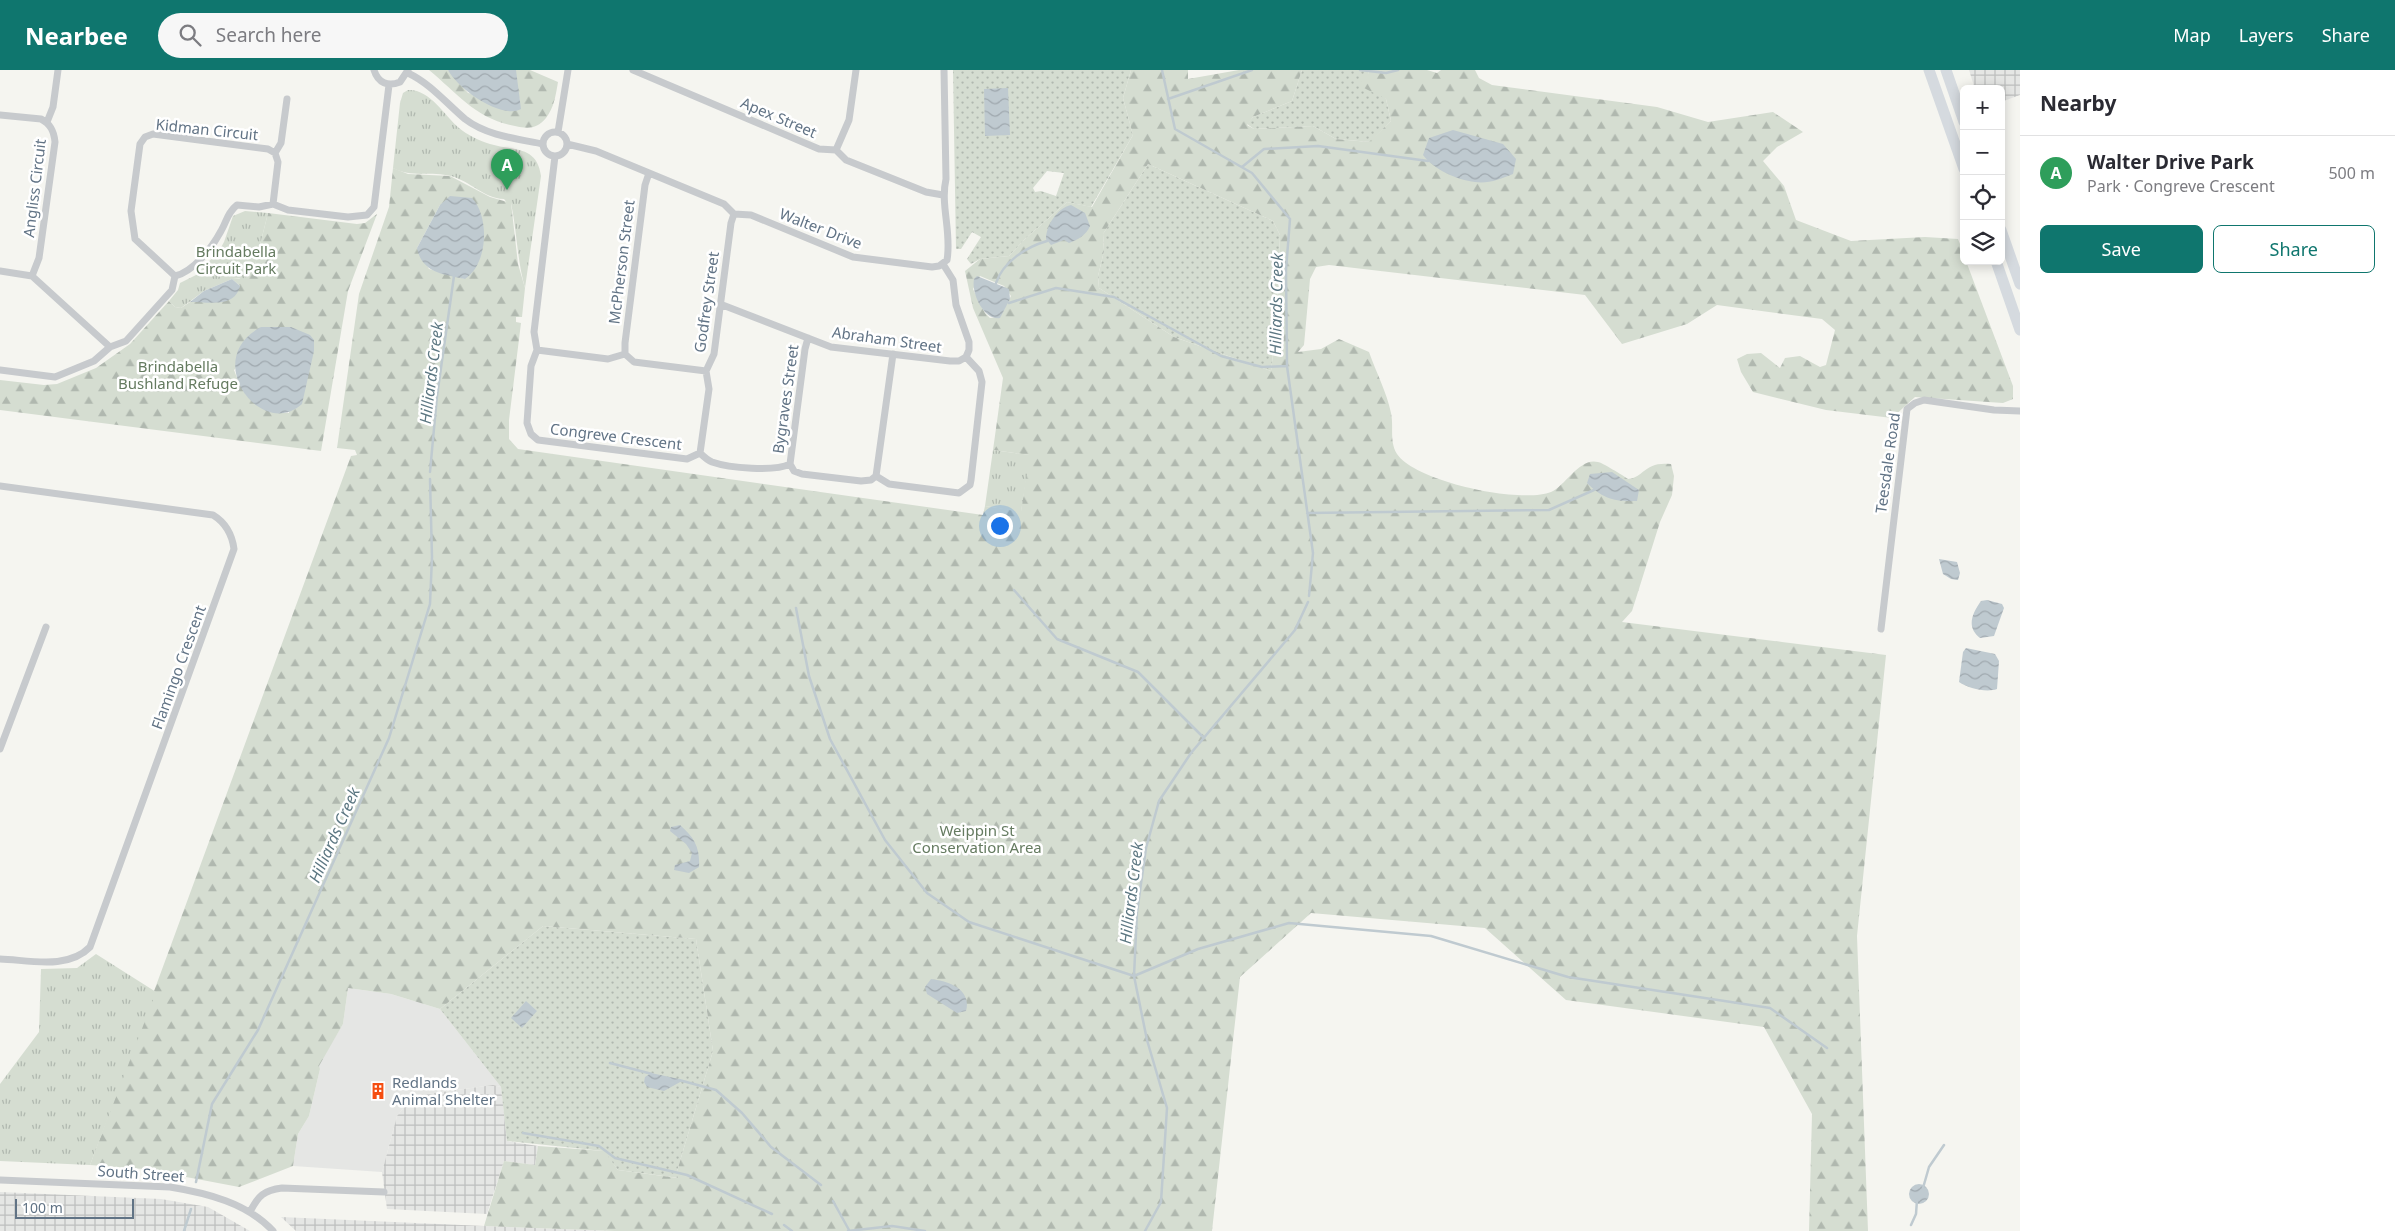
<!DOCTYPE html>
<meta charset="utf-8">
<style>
body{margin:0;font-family:"Noto Sans",sans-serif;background:#f7f7f7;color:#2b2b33}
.controls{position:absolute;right:15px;top:15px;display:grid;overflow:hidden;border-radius:8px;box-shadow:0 2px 12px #0003}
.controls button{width:45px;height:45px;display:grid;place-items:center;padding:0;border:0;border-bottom:1px solid #e1e1e2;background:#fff;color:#2b2b33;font:25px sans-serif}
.scale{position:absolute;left:15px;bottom:12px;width:119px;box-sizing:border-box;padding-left:5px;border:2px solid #617385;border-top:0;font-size:14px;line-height:18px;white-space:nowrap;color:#617385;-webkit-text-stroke:4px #fff;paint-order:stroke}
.you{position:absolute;left:999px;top:455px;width:18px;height:18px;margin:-12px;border:4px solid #fff;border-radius:50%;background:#1a73e8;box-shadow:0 0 0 8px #1a73e833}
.badge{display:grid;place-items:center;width:32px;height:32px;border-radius:50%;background:#0f766e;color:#fff;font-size:16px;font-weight:700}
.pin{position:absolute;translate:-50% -41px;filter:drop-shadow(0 1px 2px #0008)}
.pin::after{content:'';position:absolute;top:26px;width:18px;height:15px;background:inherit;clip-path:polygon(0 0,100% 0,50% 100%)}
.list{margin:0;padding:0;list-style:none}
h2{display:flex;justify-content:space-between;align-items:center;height:65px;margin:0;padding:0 20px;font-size:21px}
h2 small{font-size:16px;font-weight:400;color:#7c7c81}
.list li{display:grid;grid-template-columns:32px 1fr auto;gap:15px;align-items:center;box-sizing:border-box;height:75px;padding:0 20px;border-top:1px solid #e1e1e2}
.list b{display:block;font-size:19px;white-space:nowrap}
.list p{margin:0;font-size:16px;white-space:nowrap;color:#7c7c81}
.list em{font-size:16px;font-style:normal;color:#7c7c81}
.actions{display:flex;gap:10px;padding:15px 20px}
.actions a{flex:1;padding:11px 0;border:1px solid #0f766e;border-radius:8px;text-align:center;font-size:18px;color:#0f766e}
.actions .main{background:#0f766e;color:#fff}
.icon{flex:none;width:28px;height:28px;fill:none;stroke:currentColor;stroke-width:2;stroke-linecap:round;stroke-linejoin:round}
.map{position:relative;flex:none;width:2020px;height:1161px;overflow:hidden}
header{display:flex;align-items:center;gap:30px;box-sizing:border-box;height:70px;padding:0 25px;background:#0f766e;color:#fff}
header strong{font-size:24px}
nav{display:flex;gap:28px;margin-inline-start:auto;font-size:18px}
.search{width:350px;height:45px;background:#f7f7f7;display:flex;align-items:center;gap:12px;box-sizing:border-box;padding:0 18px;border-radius:28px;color:#7c7c81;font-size:19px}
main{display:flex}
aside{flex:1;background:#fff}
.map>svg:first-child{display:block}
.built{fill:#e5e6e4}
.industrial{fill:url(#industrial-grid)}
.grass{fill:url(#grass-dots);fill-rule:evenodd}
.forest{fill:url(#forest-firs);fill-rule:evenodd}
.park{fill:url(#park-tufts)}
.water{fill:url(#water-waves)}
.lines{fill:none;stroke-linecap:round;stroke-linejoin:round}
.stream{stroke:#bfcad0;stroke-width:2.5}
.minor{stroke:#c7cacd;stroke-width:7}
.primary{stroke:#d5dadf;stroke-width:11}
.labels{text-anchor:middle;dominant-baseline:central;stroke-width:5;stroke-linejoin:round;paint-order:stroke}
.street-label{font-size:15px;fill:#617385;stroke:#fff}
.park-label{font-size:15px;fill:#657b60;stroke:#fff}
.poi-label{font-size:15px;fill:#617385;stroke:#fff;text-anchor:start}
.water-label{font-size:16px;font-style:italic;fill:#5c7782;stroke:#fff}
</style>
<header>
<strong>Nearbee</strong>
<div class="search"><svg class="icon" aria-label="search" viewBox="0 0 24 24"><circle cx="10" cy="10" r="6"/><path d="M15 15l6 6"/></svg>Search here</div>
<nav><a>Map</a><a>Layers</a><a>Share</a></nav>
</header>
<main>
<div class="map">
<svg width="2020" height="1161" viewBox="0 0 2020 1161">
<defs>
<pattern id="industrial-grid" width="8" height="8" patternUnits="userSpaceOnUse" patternTransform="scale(1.25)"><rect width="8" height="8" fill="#e5e6e4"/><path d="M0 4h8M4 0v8" fill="none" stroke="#bdbfbe"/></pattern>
<pattern id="grass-dots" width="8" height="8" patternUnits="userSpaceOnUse" patternTransform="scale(1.25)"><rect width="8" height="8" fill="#d5ddd1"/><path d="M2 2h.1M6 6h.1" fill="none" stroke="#b0b8af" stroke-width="1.8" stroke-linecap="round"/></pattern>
<pattern id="forest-firs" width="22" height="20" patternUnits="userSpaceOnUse" patternTransform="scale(1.25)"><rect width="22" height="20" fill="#d5ddd1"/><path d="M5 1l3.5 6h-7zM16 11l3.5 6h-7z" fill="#b0b8af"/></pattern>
<pattern id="park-tufts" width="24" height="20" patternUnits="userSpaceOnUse" patternTransform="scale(1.25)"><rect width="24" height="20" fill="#d5ddd1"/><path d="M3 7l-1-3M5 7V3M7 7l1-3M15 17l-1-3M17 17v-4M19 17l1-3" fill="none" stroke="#b0b8af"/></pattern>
<pattern id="water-waves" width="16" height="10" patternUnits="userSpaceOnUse" patternTransform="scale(1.25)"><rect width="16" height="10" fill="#bfcad0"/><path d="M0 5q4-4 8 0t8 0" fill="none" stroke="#9fa8ae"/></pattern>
</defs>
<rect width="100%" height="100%" fill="#f5f5f0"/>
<path class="built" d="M348 918 391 924 440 939 501 1017 493 1015 413 1026 397 1046 382 1102 293 1096 298 1064 309 1046 320 999 318 996 343 954Z"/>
<path class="industrial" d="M1969 0H2020V25L2001 32V19H1975Z
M493 1015 501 1017 507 1071 538 1076 535 1095 504 1091 487 1144 387 1139 382 1102 397 1046 413 1026Z
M0 1122 161 1129 208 1137 250 1161H0Z
M281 1147 484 1156 615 1161H296Z"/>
<path class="grass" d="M953 0H1131L1123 28 1133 65 1091 137 1067 132 1025 169 1009 186 980 189 971 194 967 189 981 167 972 162 961 179H956ZM1047 101 1064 103 1056 126 1041 121 1035 122 1033 118Z
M1302 0H1369L1368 4 1386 29 1391 51 1370 72 1336 69 1313 56 1254 59 1247 54 1253 47 1292 31Z
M1148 94 1273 151 1280 165 1276 259 1271 301 1174 267 1099 218 1098 206 1104 181 1103 164Z
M543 856 696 869 713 981 677 1101 679 1108 618 1100 603 1081 507 1071 501 1017 440 939Z"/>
<path class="forest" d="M429 0H448L468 23 520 32 516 13V0H530L558 12C556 24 554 38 546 48 537 59 528 59 515 56 476 49 458 24 429 0Z
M1131 0H1188V9L1239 0H1302L1292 31 1253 47 1247 55 1254 59 1313 56 1336 69 1369 72 1391 51 1386 29 1358 15 1368 4 1369 0H1427L1437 3 1441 0H1475L1479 8 1492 15 1657 37 1708 52 1773 42 1803 62 1777 77 1763 91 1784 116 1796 150 1851 171 1925 167 1958 169 1964 184V191H1966L2013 316V329L2003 333 1915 327 1892 348 1826 340 1753 322 1741 302 1737 289 1747 284 1761 283 1780 298 1785 288 1800 286 1820 297 1826 295 1835 260 1822 249 1717 235 1687 254 1622 274 1585 225 1329 195 1316 197 1310 209 1304 275 1298 282 1321 279 1339 269 1369 282C1376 302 1387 323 1391 343 1394 357 1389 371 1397 384 1416 412 1521 434 1551 422 1566 415 1580 387 1598 392 1601 392 1624 406 1628 409 1645 407 1644 391 1671 394L1674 406 1672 425 1660 452 1632 541 1622 552 1886 585 1857 866 1868 1161H1809L1812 1044 1764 957 1566 930 1485 858 1311 843 1240 907 1212 1161H615L484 1156 504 1091 535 1095 538 1076 604 1081 618 1100 678 1108 677 1101 713 981 696 869 543 856 440 939 391 924 348 918 343 954 319 996 320 999 309 1046 298 1064 293 1096 239 1117 144 1099 90 1095 351 386 357 385 355 380 337 378 359 224 389 137 393 98 408 104 450 106 490 127 511 133 518 194 525 218 522 247H516V252L521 253 509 350V369L518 379 983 445 985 436 1021 441 1029 385 993 380 1003 308 973 238 965 201 980 189 1009 186 1025 169 1067 132 1092 137 1133 65 1123 28ZM1148 94 1273 151 1280 165 1276 259 1271 301 1174 267 1099 218 1098 206 1104 181 1103 164ZM440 135 465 209 429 199 417 178ZM980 206 1004 216 1011 226 1000 247 990 248 985 243 973 219Z
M268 143 357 154 365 153 377 144 348 221 321 381 0 340V310L44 315 57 314 96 298 130 274 169 231 175 237 181 238 190 232H211L240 216 232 209H239L254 199ZM278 257H291L289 343C255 341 245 330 234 300Z"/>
<path class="park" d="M408 20C430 19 444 45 459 58 467 65 480 71 490 74 513 81 537 75 541 106L525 218C517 190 517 161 511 133L508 134 504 129C483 128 470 111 451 106 432 101 411 108 393 98L400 33 403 23Z
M245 141 268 143 254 199 245 208 232 209 204 221 181 238 175 237 169 231 178 220 180 213 196 205 219 181 224 172 233 146Z
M993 380 1030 385 1021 442 985 436Z
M96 884 156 922 90 1095 0 1091V1014L39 962 41 899 77 898Z"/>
<path class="water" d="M448 0H516L521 39C501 50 457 18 448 0Z
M1008 18 1010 65 985 66 984 19Z
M1453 60 1503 74 1516 89 1513 104C1501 109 1488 114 1475 112 1457 110 1433 99 1423 85L1429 68Z
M450 126 472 128C490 147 488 194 465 209 443 204 422 203 417 178L440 135Z
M1071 135 1085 143 1090 156C1086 165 1079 169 1069 173L1064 170 1051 175 1046 169C1046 156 1057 138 1071 135Z
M977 206 1009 219 1010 229 1000 248C984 251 971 223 974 209Z
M232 209 240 216C235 238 209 232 190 232L204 221Z
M261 257H291L310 265 314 270V281L302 334C261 371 200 289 261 257Z
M1612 402 1639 420 1637 431C1614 432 1602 428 1587 413L1590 404Z
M1939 489 1957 492 1960 503 1958 510 1951 509 1943 504Z
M1987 530 2002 534 2004 538 1994 566 1980 568C1966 557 1972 544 1981 531Z
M1966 578 1995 584 1999 591 1997 619C1986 623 1968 618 1959 612L1963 582Z
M680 755C695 768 700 778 699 797L689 803 674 800 675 795 690 791 692 783 686 774 670 761 671 757Z
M931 909C948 911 972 919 966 941L957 943 927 924 925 917Z
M526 931 537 941 522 958 511 948Z
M651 1003 679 1009 682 1011 664 1021 647 1017 644 1012 645 1007Z
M1909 1124a10 10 0 1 1 20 0a10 10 0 1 1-20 0Z"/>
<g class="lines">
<path class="stream" d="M1162 0 1175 59 1252 103 1290 149 1286 200 1287 296 1313 483 1309 526
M1360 0 1386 3 1398 0
M1168 29 1252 0
M1242 97 1264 79 1318 76 1428 91
M996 213C1003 192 1026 177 1047 171
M1009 233 1056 218 1114 227 1221 286 1262 297 1287 296
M430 402 437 326 454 206
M1307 443 1549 440 1594 420
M1014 520 1057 569 1138 602 1204 668
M796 538 809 606 830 669 885 770 927 823 969 852 1134 906 1198 879 1289 853 1431 866 1568 907 1770 938 1827 978
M610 993 652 1004
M679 1010 716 1020 742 1043 771 1077 821 1115
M523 1063 599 1076 615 1088 687 1105 772 1144
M196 1112 212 1034 258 960 389 668 430 534 432 487 430 409
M1923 1118 1929 1097 1944 1075
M833 1131 849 1160
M784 1155 792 1161
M1911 1155 1916 1144 1917 1130
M184 1161 191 1139
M848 1161 892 1156 925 1161
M1145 1161 1161 1132 1167 1038 1147 970 1134 906 1137 842 1146 778 1159 731 1191 683 1295 560 1308 532"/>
<path class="minor" d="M374 0C378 13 388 17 400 12L408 0
M633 0 819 79 836 80 846 90 926 122 943 125
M408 3C431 14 446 33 465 49 487 66 518 69 543 74
M0 45 41 49C51 54 54 62 55 72L39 188 32 206
M47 52 53 37 58 0
M558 62 568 0
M543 74a12 12 0 1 1 24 0a12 12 0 1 1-24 0Z
M567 74 596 81 724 134 734 144 751 145 853 187 932 197 939 196 947 190C952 163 940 135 946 109L944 0
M836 80 849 50 856 0
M275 83 281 73 287 29
M555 86 534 262 537 280 531 296 527 353 531 364 538 370 687 389 700 383C704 387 707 390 712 392 729 398 775 402 790 394L794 401 802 404 861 411 871 410 876 406 889 414 959 423 970 415 971 410 982 312 979 301 966 287 969 280V272L956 235 953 210 943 194
M0 201 32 206 110 277
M175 206 135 169 131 141 140 74 145 67 153 64 268 79 275 83 278 92 273 134
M720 234 831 277 950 291H959L966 287
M537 280 608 289 625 284 634 292 706 301
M625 284V273L645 115 649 103
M0 300 55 307 94 291 110 277 126 271 172 220 175 206C193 202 212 178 221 161 227 151 227 143 237 135L259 137 273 134 288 140 348 147 367 145 374 137 389 15
M700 383 709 319 706 301 714 284 731 153 734 144
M790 394 805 279 808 268
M876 406 893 284
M0 416 213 445C226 453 232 464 234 479L90 877C68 900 29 890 0 889
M1881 559 1907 339 1915 333 1924 330 1994 340 2020 341
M0 679 46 557
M0 1110 170 1117C207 1123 247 1133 273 1161
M250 1142C258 1126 264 1120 282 1118L384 1122"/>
<path class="primary" d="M1929 0 1964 99
M1946 0 1964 52
M2001 160 2020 214
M1996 191 2020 260"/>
</g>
<defs>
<g id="building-bare" transform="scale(1.35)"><path d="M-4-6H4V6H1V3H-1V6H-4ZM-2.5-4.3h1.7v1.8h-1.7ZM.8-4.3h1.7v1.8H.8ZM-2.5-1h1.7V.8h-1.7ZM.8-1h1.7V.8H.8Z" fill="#f54e11" stroke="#fff" stroke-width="2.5" paint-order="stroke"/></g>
</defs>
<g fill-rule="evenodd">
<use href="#building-bare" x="378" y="1021"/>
</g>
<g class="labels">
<g class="street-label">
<text transform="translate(779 47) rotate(23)">Apex Street</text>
<text transform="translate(207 59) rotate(6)">Kidman Circuit</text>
<text transform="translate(34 118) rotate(-83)">Angliss Circuit</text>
<text transform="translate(821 158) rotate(21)">Walter Drive</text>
<text transform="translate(621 192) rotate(-83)">McPherson Street</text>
<text transform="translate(706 232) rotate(-82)">Godfrey Street</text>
<text transform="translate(887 269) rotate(8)">Abraham Street</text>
<text transform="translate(785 329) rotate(-82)">Bygraves Street</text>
<text transform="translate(616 366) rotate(7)">Congreve Crescent</text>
<text transform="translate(1887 393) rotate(-82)">Teesdale Road</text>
<text transform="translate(178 597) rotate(-70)">Flamingo Crescent</text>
<text transform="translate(141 1103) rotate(4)">South Street</text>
</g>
<g class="park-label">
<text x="236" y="181">Brindabella<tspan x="236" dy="17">Circuit Park</tspan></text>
<text x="178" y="296">Brindabella<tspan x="178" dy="17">Bushland Refuge</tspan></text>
<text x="977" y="760">Weippin St<tspan x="977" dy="17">Conservation Area</tspan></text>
</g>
<g class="poi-label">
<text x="392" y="1012">Redlands<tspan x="392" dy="17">Animal Shelter</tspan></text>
</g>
<g class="water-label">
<text transform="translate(1276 234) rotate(-89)">Hilliards Creek</text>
<text transform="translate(431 303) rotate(-83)">Hilliards Creek</text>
<text transform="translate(334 765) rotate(-66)">Hilliards Creek</text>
<text transform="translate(1131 823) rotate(-83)">Hilliards Creek</text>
</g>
</g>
</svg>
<div class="controls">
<button>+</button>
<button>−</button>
<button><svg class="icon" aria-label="locate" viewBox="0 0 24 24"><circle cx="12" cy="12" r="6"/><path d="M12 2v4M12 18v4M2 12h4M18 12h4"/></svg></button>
<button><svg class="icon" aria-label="layers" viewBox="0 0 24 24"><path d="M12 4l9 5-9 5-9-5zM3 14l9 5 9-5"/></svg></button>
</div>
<div class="scale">100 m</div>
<div class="you"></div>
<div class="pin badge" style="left:507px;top:120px;background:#2e9e5b">A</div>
</div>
<aside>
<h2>Nearby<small></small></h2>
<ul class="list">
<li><span class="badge" style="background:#2e9e5b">A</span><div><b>Walter Drive Park</b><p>Park · Congreve Crescent</p></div><em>500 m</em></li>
</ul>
<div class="actions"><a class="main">Save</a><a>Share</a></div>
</aside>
</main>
